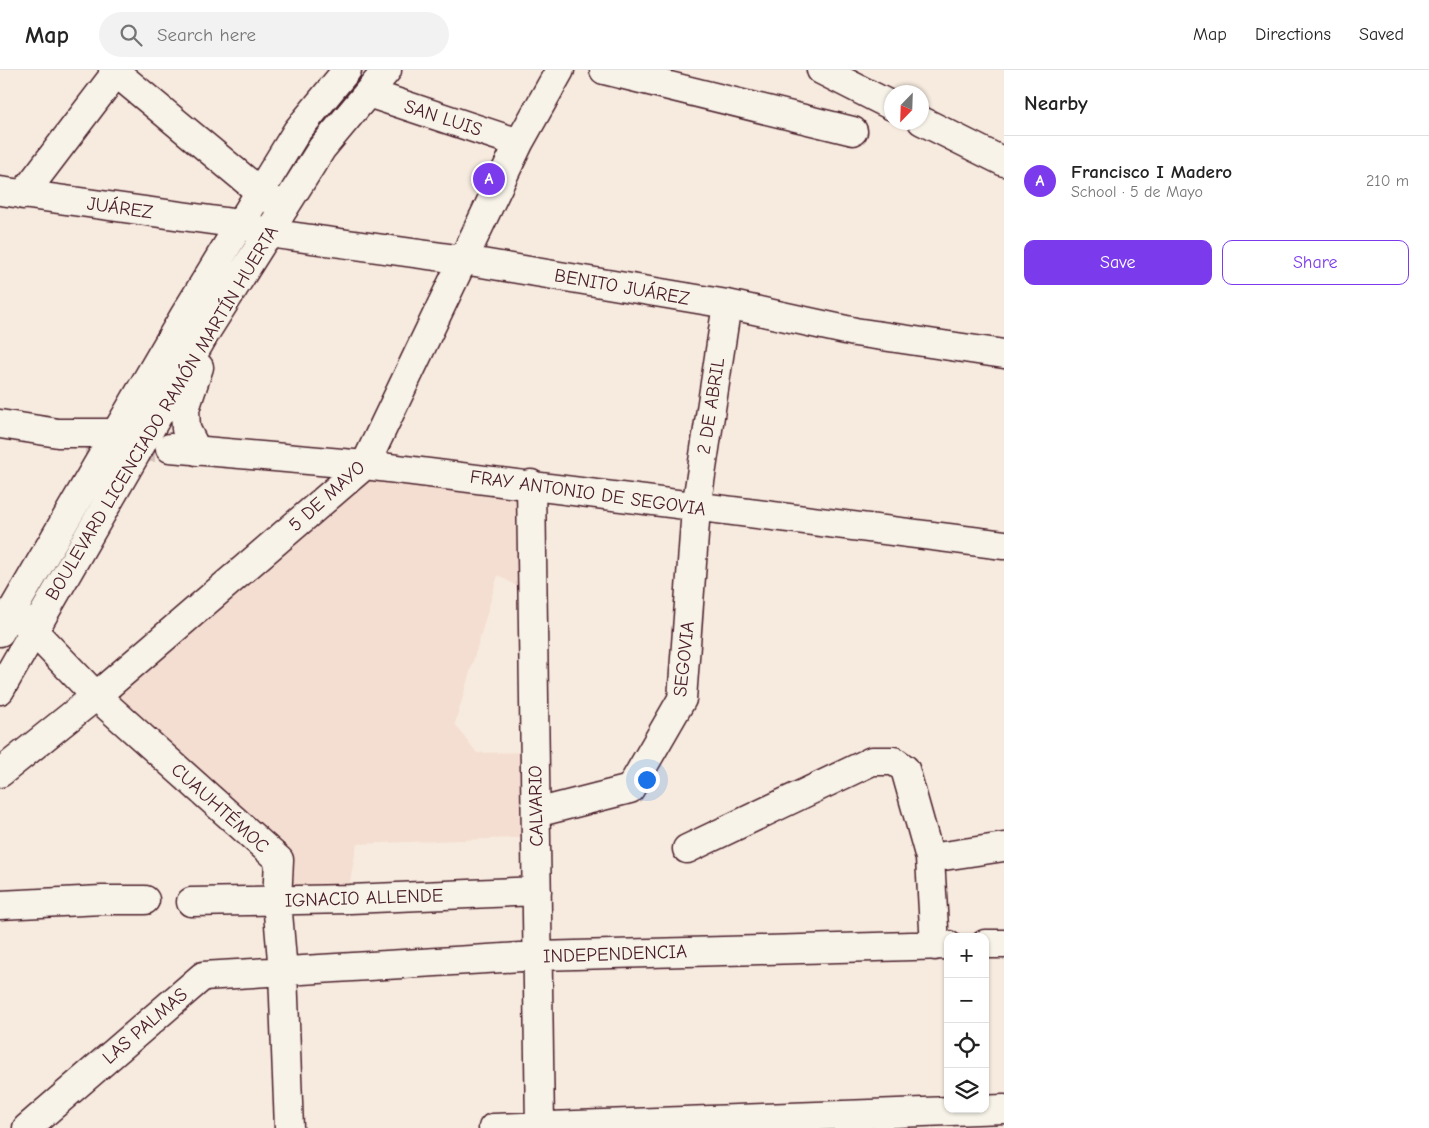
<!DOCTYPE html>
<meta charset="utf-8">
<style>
body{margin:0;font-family:"Comic Neue",sans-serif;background:#f2f2f2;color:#222}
.controls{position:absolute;right:15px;bottom:15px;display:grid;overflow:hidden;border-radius:10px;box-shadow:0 1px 4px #0004}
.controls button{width:45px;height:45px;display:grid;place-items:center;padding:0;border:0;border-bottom:1px solid #e0e0e0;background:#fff;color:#222;font:25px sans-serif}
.compass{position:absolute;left:884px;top:15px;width:45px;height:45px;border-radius:50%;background:#fff;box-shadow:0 1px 4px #0004;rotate:203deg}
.you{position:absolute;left:646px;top:709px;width:18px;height:18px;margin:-12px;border:4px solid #fff;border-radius:50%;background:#1a73e8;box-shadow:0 0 0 8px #1a73e833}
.badge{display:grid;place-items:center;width:32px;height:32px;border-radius:50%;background:#7c3aed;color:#fff;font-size:16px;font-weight:700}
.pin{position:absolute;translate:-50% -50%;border:2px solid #fff;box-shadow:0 1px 5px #0006}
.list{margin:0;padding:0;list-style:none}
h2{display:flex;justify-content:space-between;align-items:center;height:65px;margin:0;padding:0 20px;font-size:21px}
h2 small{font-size:16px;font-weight:400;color:#767676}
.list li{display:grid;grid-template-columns:32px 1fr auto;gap:15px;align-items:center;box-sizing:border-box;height:90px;padding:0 20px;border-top:1px solid #e0e0e0}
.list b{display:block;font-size:19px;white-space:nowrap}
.list p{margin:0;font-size:16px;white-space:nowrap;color:#767676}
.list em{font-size:16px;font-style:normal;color:#767676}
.actions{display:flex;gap:10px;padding:15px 20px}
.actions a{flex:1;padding:11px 0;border:1px solid #7c3aed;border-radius:10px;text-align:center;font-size:18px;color:#7c3aed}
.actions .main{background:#7c3aed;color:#fff}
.icon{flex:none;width:28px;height:28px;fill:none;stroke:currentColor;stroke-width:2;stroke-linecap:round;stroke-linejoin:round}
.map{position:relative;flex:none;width:1004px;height:1058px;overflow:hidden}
header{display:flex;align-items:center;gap:30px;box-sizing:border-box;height:70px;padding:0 25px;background:#fff;border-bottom:1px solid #e0e0e0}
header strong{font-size:24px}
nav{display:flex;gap:28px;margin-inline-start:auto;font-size:18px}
.search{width:350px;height:45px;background:#f2f2f2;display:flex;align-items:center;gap:12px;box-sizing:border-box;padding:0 18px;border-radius:28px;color:#767676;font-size:19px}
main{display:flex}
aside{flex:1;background:#fff}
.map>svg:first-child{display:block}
.built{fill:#f4ded1}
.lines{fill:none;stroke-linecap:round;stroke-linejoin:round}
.minor-tunnel{stroke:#d4c2bb;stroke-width:28;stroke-dasharray:28 14;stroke-linecap:butt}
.minor-casing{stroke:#4a1f2b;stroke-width:31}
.major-casing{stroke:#4a1f2b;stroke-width:31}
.minor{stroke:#f7f3e8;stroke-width:28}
.major{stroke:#f7f3e8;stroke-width:28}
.labels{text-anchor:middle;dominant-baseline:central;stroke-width:5;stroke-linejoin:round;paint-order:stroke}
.street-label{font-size:19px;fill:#4a1f2b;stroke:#f7f3e8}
</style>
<header>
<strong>Map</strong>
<div class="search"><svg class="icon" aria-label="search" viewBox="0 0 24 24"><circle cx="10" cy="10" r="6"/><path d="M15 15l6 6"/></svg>Search here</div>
<nav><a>Map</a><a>Directions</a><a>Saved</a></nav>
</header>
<main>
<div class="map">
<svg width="1004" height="1058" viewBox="0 0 1004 1058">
<rect width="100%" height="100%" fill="#f7ebdf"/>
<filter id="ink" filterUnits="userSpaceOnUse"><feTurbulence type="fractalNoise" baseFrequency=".02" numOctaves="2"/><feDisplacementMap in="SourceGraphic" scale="10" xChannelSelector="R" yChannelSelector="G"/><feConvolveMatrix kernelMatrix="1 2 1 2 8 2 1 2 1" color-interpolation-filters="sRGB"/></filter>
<g filter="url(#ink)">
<path class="built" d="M364 407 529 418 533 526 498 505 455 654 477 683 538 682 541 767 357 774 347 828 277 831 281 791 99 627Z"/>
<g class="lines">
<path class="minor-tunnel" d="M85 378H170"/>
<g class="minor-casing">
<path id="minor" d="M113 0 260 122 284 138
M604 0 853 61
M821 0 892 36
M368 23 519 73
M922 51 1004 92
M0 121 240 154 268 163 464 190 727 234 855 262 1004 284
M23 125 118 0
M0 354 58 363H116
M170 378 365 395 1004 475
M531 414 540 1058
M18 545 96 626 279 790 277 831 283 902 289 1058
M0 703 96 626 365 395 519 73 560 0
M536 743 630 719 682 629 696 438 727 234
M687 779 872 691H894L905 699 930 788 935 876
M930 788 1004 777
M191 832 350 829 537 821
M0 835 102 830H145
M985 874H1004
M27 1058 203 906 538 886 948 875
M493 1058 1004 1039"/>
</g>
<g class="major-casing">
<path id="major" d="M197 381 186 359 185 339 199 297
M0 562 184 246 297 61 347 0
M0 620 207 260 322 78 387 0"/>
</g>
<use href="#minor" class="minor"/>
<use href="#major" class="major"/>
</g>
</g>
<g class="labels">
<g class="street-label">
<text transform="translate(443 48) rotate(18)">SAN LUIS</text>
<text transform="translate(120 138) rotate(8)">JUÁREZ</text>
<text transform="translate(622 217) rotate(10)">BENITO JUÁREZ</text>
<text transform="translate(711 336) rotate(-81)">2 DE ABRIL</text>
<text transform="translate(162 343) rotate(-59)">BOULEVARD LICENCIADO RAMÓN MARTÍN HUERTA</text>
<text transform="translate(588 423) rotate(8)">FRAY ANTONIO DE SEGOVIA</text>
<text transform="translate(327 426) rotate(-42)">5 DE MAYO</text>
<text transform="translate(684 589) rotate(-84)">SEGOVIA</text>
<text transform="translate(536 736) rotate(-91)">CALVARIO</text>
<text transform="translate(220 738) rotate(42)">CUAUHTÉMOC</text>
<text transform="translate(364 828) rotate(-2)">IGNACIO ALLENDE</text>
<text transform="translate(615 884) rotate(-2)">INDEPENDENCIA</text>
<text transform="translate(145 956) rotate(-41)">LAS PALMAS</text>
</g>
</g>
</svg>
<div class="controls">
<button>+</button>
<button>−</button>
<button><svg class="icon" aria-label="locate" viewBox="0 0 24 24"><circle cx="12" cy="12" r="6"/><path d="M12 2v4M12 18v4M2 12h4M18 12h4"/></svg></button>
<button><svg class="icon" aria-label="layers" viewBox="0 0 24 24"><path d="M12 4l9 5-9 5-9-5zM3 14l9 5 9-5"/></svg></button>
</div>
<svg class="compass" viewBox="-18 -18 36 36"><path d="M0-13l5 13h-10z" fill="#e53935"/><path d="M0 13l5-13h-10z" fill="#767676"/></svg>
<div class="you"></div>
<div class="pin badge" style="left:489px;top:109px">A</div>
</div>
<aside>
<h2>Nearby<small></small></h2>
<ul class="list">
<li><span class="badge">A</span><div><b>Francisco I Madero</b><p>School · 5 de Mayo</p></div><em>210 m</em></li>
</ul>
<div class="actions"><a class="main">Save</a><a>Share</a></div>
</aside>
</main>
